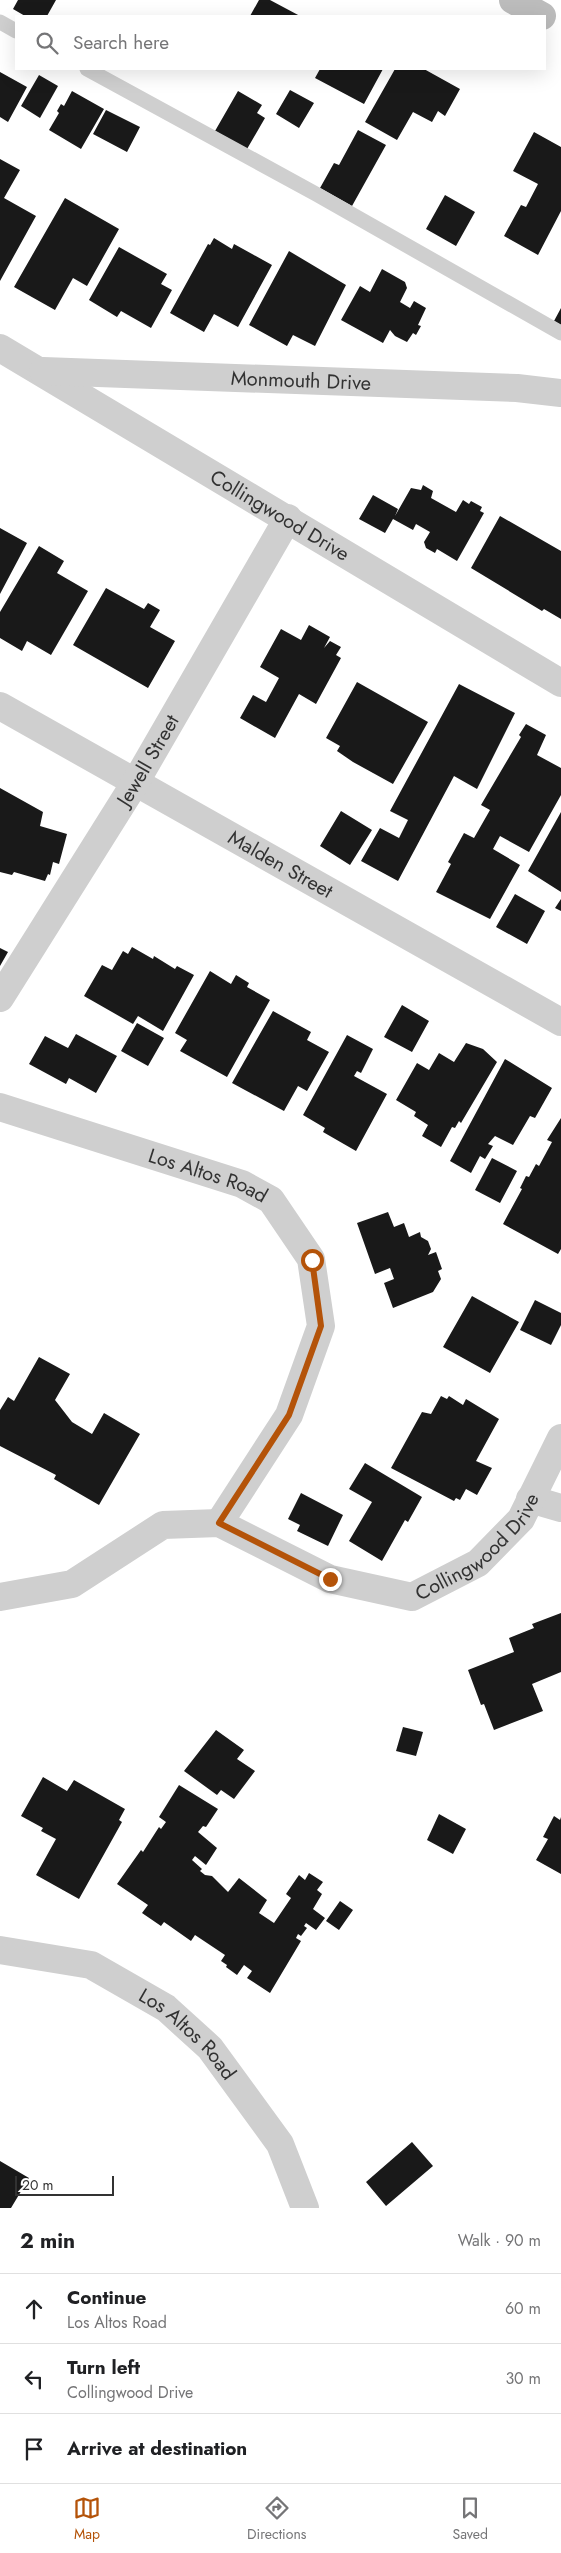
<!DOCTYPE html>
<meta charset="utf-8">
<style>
body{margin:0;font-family:Jost,sans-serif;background:#f2f2f2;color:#202124}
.scale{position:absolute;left:15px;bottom:12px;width:99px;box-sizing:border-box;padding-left:5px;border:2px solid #323232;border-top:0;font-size:14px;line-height:18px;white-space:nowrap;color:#323232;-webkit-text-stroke:4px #fff;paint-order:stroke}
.stop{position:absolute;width:15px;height:15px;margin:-11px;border:4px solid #b45309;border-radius:50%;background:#fff}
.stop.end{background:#b45309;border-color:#fff;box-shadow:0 1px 5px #0008}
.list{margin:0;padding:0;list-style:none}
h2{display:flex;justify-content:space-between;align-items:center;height:65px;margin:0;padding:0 20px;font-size:21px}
h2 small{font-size:16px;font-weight:400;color:#757577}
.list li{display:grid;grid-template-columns:32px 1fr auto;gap:15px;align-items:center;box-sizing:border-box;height:70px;padding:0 20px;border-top:1px solid #e0e0e0}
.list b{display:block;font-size:19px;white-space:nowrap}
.list p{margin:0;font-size:16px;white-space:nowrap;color:#757577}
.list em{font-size:16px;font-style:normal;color:#757577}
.icon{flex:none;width:28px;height:28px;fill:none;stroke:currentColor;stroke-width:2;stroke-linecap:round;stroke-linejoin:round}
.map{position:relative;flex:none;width:561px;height:2208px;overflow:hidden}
.search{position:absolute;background:#fff;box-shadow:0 5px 20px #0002;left:15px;right:15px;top:15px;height:55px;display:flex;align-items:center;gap:12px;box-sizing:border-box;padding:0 18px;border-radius:0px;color:#757577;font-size:19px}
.sheet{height:275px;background:#fff}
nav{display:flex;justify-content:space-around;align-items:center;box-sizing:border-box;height:70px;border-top:1px solid #e0e0e0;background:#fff;font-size:14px;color:#757577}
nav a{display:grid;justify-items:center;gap:2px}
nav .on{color:#b45309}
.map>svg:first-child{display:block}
.building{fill:#191919}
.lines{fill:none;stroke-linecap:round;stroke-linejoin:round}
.service{stroke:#cfcfcf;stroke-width:15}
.minor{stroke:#cfcfcf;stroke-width:28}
.secondary{stroke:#bcbcbc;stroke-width:28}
.route{stroke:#b45309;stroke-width:6}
.labels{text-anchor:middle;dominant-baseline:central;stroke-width:5;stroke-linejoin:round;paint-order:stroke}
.street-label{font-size:20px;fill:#323232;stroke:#fff}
</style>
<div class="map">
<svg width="561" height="2208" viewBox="0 0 561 2208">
<rect width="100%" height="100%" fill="#fff"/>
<path class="building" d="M18 0H56L47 16H25L13 9Z
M259 0H270L300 16H250Z
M320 69H383L364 104 315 78Z
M395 69H424L460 89 445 116 438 111 432 122 413 112 397 140 365 122Z
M0 72 27 87 8 122 0 117Z
M39 75 58 86 40 118 21 106Z
M290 90 314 103 299 128 276 114Z
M72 91 104 109 81 149 49 130 59 113 57 111 61 104 64 106Z
M238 91 262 105 257 113 265 118 247 149 215 131Z
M106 110 140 127 127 152 93 134Z
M358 130 386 145 352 206 320 188 334 163 339 165Z
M534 132 561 147V211L538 255 504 236 521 205 526 207 538 184 513 171Z
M0 159 20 170 4 198 36 216 0 281Z
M445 195 475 212 456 246 426 229Z
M65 198 119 229 87 286 73 278 55 310 14 287Z
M214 238 232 249 234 244 272 265 238 327 214 314 204 332 170 313 208 244 210 245Z
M119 247 167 274 161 284 172 290 151 328 121 311 117 317 89 300Z
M289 251 346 285 315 346 293 335 287 346 249 325Z
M382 269 405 282 407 288 400 302 410 308 414 301 426 308 418 325 421 326 416 335 413 333 407 342 395 336 390 330 383 343 341 320 360 286 370 292Z
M561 308V325L554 321Z
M423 485 433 491 431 498 456 512 463 500 469 504 471 501 482 507 480 511 484 513 457 561 437 549 435 553 426 548 424 542 430 532 416 524 413 530 393 519 385 533 359 519 373 495 398 509 395 516 411 488 421 490Z
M500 516 561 551V619L544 609 542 611 471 568Z
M0 528 27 543 0 594Z
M39 546 64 561 57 573 88 591 51 655 27 641 22 651 0 638V612Z
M106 588 144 609 148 603 160 610 150 627 175 641 148 688 73 645Z
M309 625 330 637 324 648 330 641 341 647 336 655 341 658 316 704 299 694 275 738 240 718 253 695 266 702 279 678 260 667 281 629 301 640Z
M357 682 428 722 393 784 353 762 337 751 340 746 326 738Z
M459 684 515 713 477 789 454 776 398 881 361 861 380 828 399 838 408 820 390 811Z
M526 724 546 735 537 755 561 768V795L529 852 500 836 493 849 520 865 490 919 436 892 451 864 448 862 464 833 474 838 490 810 481 805 521 737 519 735Z
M0 788 43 812 40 826 67 834 59 864 53 862 50 875 48 874 45 881 14 872 12 875 0 872Z
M341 811 372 830 350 865 320 846Z
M561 812V892L528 871Z
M515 894 545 911 527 944 496 927Z
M561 899V911L555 908Z
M132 947 153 959 154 956 175 969 177 966 194 975 163 1031 138 1016 133 1024 84 996 102 965 112 970 123 951 128 954Z
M0 948 8 952 0 966Z
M210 971 231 984 236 975 249 983 247 987 270 1000 227 1077 180 1051 187 1040 175 1033Z
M402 1005 429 1021 412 1052 384 1037Z
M273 1011 311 1032 307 1040 329 1052 307 1091 298 1086 284 1111 232 1083Z
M137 1023 164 1038 148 1066 121 1051Z
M76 1034 117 1056 96 1093 69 1078 66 1084 29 1064 45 1036 68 1048Z
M347 1035 373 1049 361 1073 357 1071 354 1076 387 1094 356 1151 323 1132 325 1128 303 1115Z
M466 1043 483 1049 497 1062 461 1123 459 1121 455 1128 452 1127 441 1147 422 1136 428 1125 414 1116 416 1112 396 1100 417 1063 429 1070 439 1053 454 1062Z
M505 1059 552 1088 535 1118 530 1116 513 1145 495 1136 488 1144 493 1146 485 1159 480 1156 471 1173 450 1161Z
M561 1118V1249L558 1254 503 1224 522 1189 520 1188 526 1176 529 1177 536 1164 539 1166 552 1142 547 1140Z
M492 1158 517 1171 500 1203 475 1190Z
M388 1212 394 1227 404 1223 409 1237 420 1232 421 1237 428 1241 431 1249 428 1255 436 1252 442 1269 438 1271 441 1279 433 1292 393 1308 384 1283 394 1279 390 1268 375 1274 357 1223Z
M472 1296 519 1322 490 1373 443 1347Z
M535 1300 561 1313V1325L551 1345 520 1330Z
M39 1357 70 1374 55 1400 72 1422 92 1434 104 1413 140 1434 99 1505 54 1479 56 1475 0 1446V1410L8 1397 14 1401Z
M441 1396 447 1399 449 1396 463 1405 466 1399 499 1419 476 1461 492 1468 477 1495 466 1489 460 1500 456 1498 454 1501 391 1468 422 1412 431 1414Z
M365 1463 422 1497 408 1522 405 1520 382 1561 349 1541 372 1502 349 1489Z
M301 1493 343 1515 328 1546 297 1531 300 1525 288 1519Z
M561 1613V1672L532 1684 543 1711 494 1730 484 1704 481 1705 468 1670 514 1652 509 1638 534 1628 532 1624Z
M403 1727 423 1732 416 1756 396 1751Z
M216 1730 244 1750 237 1759 255 1771 234 1799 221 1790 217 1795 184 1771Z
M43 1777 67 1791 74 1780 125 1809 119 1820 122 1822 79 1899 36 1875 56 1839 41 1831 43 1828 21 1816Z
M179 1785 218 1809 206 1827 203 1826 198 1832 217 1848 206 1865 195 1856 192 1860 202 1869 200 1871 205 1875 212 1876 228 1892 239 1878 267 1900 259 1913 274 1923 291 1898 286 1894 299 1875 305 1880 309 1873 323 1882 317 1890 322 1894 313 1909 325 1918 316 1930 306 1923 304 1926 307 1928 301 1936 298 1934 296 1938 301 1941 270 1993 247 1978 252 1971 244 1965 237 1975 226 1967 227 1965 221 1961 225 1955 195 1935 191 1941 164 1922 161 1926 142 1913 148 1905 117 1884 141 1850 143 1852 159 1827 161 1829 166 1822 159 1817Z
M439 1814 466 1829 453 1854 427 1840Z
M554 1816 560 1820 561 1817V1874L536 1860 548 1839 543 1837Z
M340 1901 353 1910 339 1930 326 1921Z
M412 2142 433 2166 386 2206 366 2182Z
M0 2161 29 2178 11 2208H0Z"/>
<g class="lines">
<path class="service" d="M0 22 16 31
M87 69 316 194 561 333"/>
<g class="minor">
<path id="s1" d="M0 348 561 683"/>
<path id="s2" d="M43 371 517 388 561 393"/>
<path id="s3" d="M0 706 561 1022"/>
<path id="s4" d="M0 998 135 783 288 518"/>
<path id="s5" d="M0 1107 242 1184 271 1200 311 1259 321 1326 289 1415 219 1523"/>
<path d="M530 1499 561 1508"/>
<path id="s6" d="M0 1597 72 1584 163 1525 219 1523 330 1579 412 1597 478 1563 521 1519 561 1438"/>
<path id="s7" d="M0 1950 91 1965 166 2008 210 2048 280 2144 305 2208"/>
</g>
<path class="secondary" d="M513 0 542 16"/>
</g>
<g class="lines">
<path class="route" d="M312 1260 321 1326 289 1415 219 1523 330 1579"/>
</g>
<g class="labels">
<g class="street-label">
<text stroke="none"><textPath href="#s2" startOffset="258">Monmouth Drive</textPath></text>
<text stroke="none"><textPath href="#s1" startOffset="326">Collingwood Drive</textPath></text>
<text stroke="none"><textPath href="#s4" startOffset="280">Jewell Street</textPath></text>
<text stroke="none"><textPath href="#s3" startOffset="322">Malden Street</textPath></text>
<text stroke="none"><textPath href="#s5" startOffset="219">Los Altos Road</textPath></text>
<text stroke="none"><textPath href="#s6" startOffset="530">Collingwood Drive</textPath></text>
<text stroke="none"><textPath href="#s7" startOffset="212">Los Altos Road</textPath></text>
</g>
</g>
</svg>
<div class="scale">20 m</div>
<div class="stop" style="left:312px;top:1260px"></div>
<div class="stop end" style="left:330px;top:1579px"></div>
<div class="search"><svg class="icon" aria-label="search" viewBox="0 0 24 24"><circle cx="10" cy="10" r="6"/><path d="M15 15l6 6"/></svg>Search here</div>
</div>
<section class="sheet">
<h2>2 min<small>Walk · 90 m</small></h2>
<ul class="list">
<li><svg class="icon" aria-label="ahead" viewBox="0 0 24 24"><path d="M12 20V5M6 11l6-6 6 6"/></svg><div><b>Continue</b><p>Los Altos Road</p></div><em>60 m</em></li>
<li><svg class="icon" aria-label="left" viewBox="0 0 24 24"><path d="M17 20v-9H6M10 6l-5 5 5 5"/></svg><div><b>Turn left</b><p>Collingwood Drive</p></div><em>30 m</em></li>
<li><svg class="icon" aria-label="arrive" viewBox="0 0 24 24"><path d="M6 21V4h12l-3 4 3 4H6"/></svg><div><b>Arrive at destination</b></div></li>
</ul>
</section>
<nav>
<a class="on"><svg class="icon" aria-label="map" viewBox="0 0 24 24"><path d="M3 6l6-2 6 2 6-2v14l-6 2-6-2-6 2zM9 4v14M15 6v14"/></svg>Map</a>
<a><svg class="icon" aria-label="directions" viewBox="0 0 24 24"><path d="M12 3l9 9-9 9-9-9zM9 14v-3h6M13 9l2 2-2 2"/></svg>Directions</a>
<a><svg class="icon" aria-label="saved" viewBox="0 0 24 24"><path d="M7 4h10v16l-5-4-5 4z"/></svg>Saved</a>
</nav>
